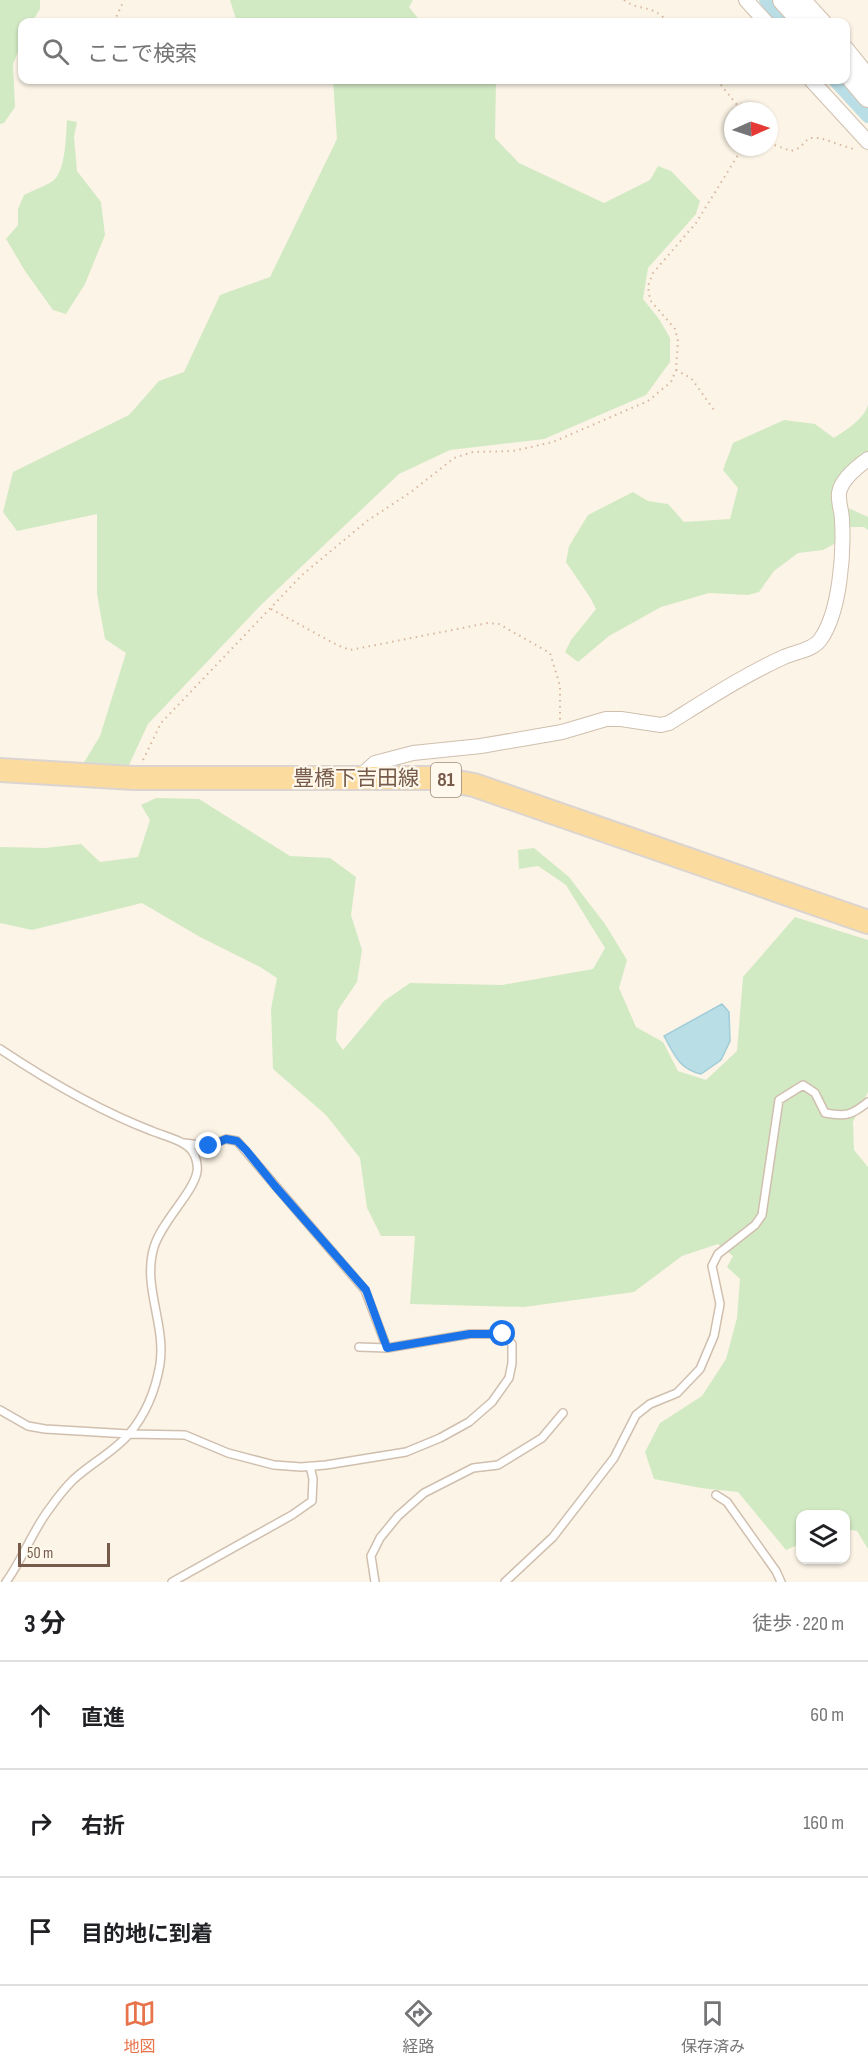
<!DOCTYPE html>
<html lang="ja">
<meta charset="utf-8">
<style>
body{margin:0;font-family:"Sofia Sans Condensed","Noto Sans JP",sans-serif;background:#f2f2f2;color:#202124}
.controls{position:absolute;right:18px;bottom:18px;display:grid;overflow:hidden;border-radius:12px;box-shadow:0 2px 4px #0004}
.controls button{width:54px;height:54px;display:grid;place-items:center;padding:0;border:0;border-bottom:2px solid #e0e0e0;background:#fff;color:#202124;font:30px sans-serif}
.compass{position:absolute;left:724px;top:102px;width:54px;height:54px;border-radius:50%;background:#fff;box-shadow:0 2px 4px #0004;rotate:87deg}
.scale{position:absolute;left:18px;bottom:15px;width:92px;box-sizing:border-box;padding-left:6px;border:3px solid #765b4a;border-top:0;font-size:16px;line-height:21px;white-space:nowrap;color:#765b4a;-webkit-text-stroke:4px #fff8ec;paint-order:stroke}
.stop{position:absolute;width:18px;height:18px;margin:-14px;border:4px solid #1a73e8;border-radius:50%;background:#fff}
.stop.end{background:#1a73e8;border-color:#fff;box-shadow:0 2px 6px #0008}
.list{margin:0;padding:0;list-style:none}
h2{display:flex;justify-content:space-between;align-items:center;height:78px;margin:0;padding:0 24px;font-size:26px}
h2 small{font-size:20px;font-weight:400;color:#757577}
.list li{display:grid;grid-template-columns:39px 1fr auto;gap:18px;align-items:center;box-sizing:border-box;height:108px;padding:0 24px;border-top:2px solid #e0e0e0}
.list b{display:block;font-size:22px;white-space:nowrap}
.list em{font-size:20px;font-style:normal;color:#757577}
.icon{flex:none;width:33px;height:33px;fill:none;stroke:currentColor;stroke-width:2;stroke-linecap:round;stroke-linejoin:round}
.map{position:relative;flex:none;width:868px;height:1582px;overflow:hidden}
.search{position:absolute;background:#fff;box-shadow:0 2px 4px #0004;left:18px;right:18px;top:18px;height:66px;display:flex;align-items:center;gap:15px;box-sizing:border-box;padding:0 21px;border-radius:12px;color:#757577;font-size:22px}
.sheet{height:402px;background:#fff}
nav{display:flex;justify-content:space-around;align-items:center;box-sizing:border-box;height:84px;border-top:2px solid #e0e0e0;background:#fff;font-size:16px;color:#757577}
nav a{display:grid;justify-items:center;gap:3px}
nav .on{color:#e7734a}
.map>svg:first-child{display:block}
.green{fill:#d2eac4}
.water{fill:#badee6;stroke:#a0cdd8;stroke-width:1.5}
.lines{fill:none;stroke-linecap:round;stroke-linejoin:round}
.canal{stroke:#badee6;stroke-width:14}
.lane-casing{stroke:#d0bfae;stroke-width:10}
.street-casing{stroke:#d0bfae;stroke-width:16}
.secondary-casing{stroke:#d3bfac;stroke-width:22}
.primary-casing{stroke:#dbd4d0;stroke-width:26}
.path{stroke:#d7b7a0;stroke-width:2;stroke-dasharray:1.5 4.5;stroke-linecap:butt}
.lane{stroke:#fff;stroke-width:7}
.street{stroke:#fff;stroke-width:14}
.secondary{stroke:#fff;stroke-width:20}
.primary{stroke:#fbdc9e;stroke-width:22}
.route{stroke:#1a73e8;stroke-width:8}
.labels{text-anchor:middle;dominant-baseline:central;stroke-width:4.5;stroke-linejoin:round;paint-order:stroke}
.shield{fill:#fff8ec;stroke:#9f8a7b;stroke-width:1.5}
.shield-label{font-size:20px;font-weight:bold;fill:#765b4a}
.street-label{font-size:21px;fill:#765b4a;stroke:#fff8ec}
</style>
<div class="map">
<svg width="868" height="1582" viewBox="0 0 868 1582">
<rect width="100%" height="100%" fill="#fcf4e6"/>
<path class="green" d="M0 0H40V9L32 22H22V42L13 64 15 107 4 123 0 124Z
M230 0H413L409 7 421 22H237Z
M333 80H496L495 138 519 163 604 203 650 180 658 166 671 171 700 201 696 214 648 268 643 299 659 319 670 338V362L646 395 544 439 450 450 399 474 261 605 148 724 129 765 83 764 100 736 126 653 105 639 97 594V514L17 531 3 512 13 472 129 415 159 381 184 372 220 295 270 277 337 139Z
M67 120 77 122 74 137 77 171 101 202 105 235 85 284 66 314 53 310 25 271 6 239 18 225V209L24 195C33 190 46 186 54 180 66 169 66 134 67 120Z
M868 405V454L839 484 846 507 868 517V530L864 527H846L836 543 823 550 798 553 774 571 759 592 748 595 709 593 661 607 609 636 578 662 565 652 571 640 596 609 591 599 566 562 569 546 588 515 633 492 648 501 668 504 684 522 730 519 738 488 723 470 733 443 784 420 815 424 834 438C846 430 864 419 868 405Z
M156 798 199 799 290 856 330 858 356 877 351 915 362 950 357 982 338 1010 336 1040 343 1050 384 1001 410 983 502 985 593 969 605 948 566 885 538 866 519 869 518 850 534 848 569 877 605 924 627 960 619 988 636 1027 663 1042 678 1071 706 1080 737 1051 743 977 795 917 868 940V1092L853 1122 854 1150 868 1167V1549L857 1531 846 1529V1514H800V1544L786 1550 738 1492 701 1488 654 1479 645 1452 660 1423 702 1396 726 1359 737 1318 740 1279 727 1267 733 1256 718 1244 682 1256 634 1292 524 1307 410 1304 415 1236H381L367 1208 360 1158 326 1115 273 1069 271 1009 277 978 260 967 200 937 142 903 32 930 0 923V847L45 848 81 844 100 862 138 857 150 820 141 805Z"/>
<path class="water" d="M722 1004 729 1012 730 1041 721 1060 701 1074C679 1069 674 1054 664 1036Z"/>
<g class="lines">
<path class="canal" d="M766 0 785 22
M835 80 868 116"/>
<g class="lane-casing">
<path id="lane" d="M0 1049C48 1081 97 1110 152 1131 164 1136 184 1140 192 1151 196 1156 198 1165 197 1172 193 1193 162 1221 154 1247 142 1286 166 1324 160 1364 156 1388 146 1414 129 1434 114 1452 91 1463 73 1480 65 1488 57 1498 50 1508 32 1531 23 1559 6 1582
M184 1143 209 1146 226 1139 237 1141 365 1290 387 1348
M0 1410 28 1426 45 1429 129 1434 185 1435 228 1453 274 1465 301 1467 326 1465 406 1452 440 1438 469 1422 492 1402 509 1378 512 1363V1344L503 1334H470L387 1348 359 1347
M716 1495 727 1502 776 1571 781 1582
M172 1582 292 1515 312 1501 313 1479 310 1466
M375 1582 371 1556 380 1538 398 1516 424 1493 473 1468 498 1465 542 1438 563 1413
M505 1582 553 1537 614 1458 636 1415 650 1404 677 1393 700 1369 714 1336 720 1304 712 1266 718 1254 755 1225 762 1215 779 1100 803 1085 815 1093 825 1113C846 1117 852 1115 868 1102"/>
</g>
<g class="street-casing">
<path id="street" d="M746 0 766 22
M804 0 824 22
M846 48 868 75
M811 80 868 142
M362 779 365 772 375 763 413 753 481 746 562 732 606 719H621L661 725 669 723C706 700 744 675 784 657 795 652 813 650 820 640 840 613 844 553 842 520 842 512 838 502 839 493 841 480 858 466 868 459"/>
</g>
<g class="secondary-casing">
<path id="secondary" d="M783 0 803 22
M846 71 868 97"/>
</g>
<g class="primary-casing">
<path id="primary" d="M0 770 134 778H435L474 785 868 922"/>
</g>
<path class="path" d="M624 0C640 12 651 3 668 22
M114 22 124 0
M717 80 742 111
M769 143 791 151 799 148 809 138H820L856 150
M676 370 691 378 714 410
M271 609 337 645 350 650 488 623 499 624 550 653 560 686V721
M143 760 161 723 302 575 367 521 411 492 454 458 473 452 513 451 553 442 648 401 671 382 676 370 678 341 675 329 650 300 648 286 653 273 696 223 743 147"/>
<use href="#lane" class="lane"/>
<use href="#street" class="street"/>
<use href="#secondary" class="secondary"/>
<use href="#primary" class="primary"/>
</g>
<g class="lines">
<path class="route" d="M209 1146 226 1139 237 1141 246 1150 275 1186 366 1290 387 1348 470 1334H503"/>
</g>
<g class="labels">
<rect class="shield" x="431" y="763" width="30" height="34" rx="4.5"/>
<g class="shield-label">
<text x="446" y="780">81</text>
</g>
<g class="street-label">
<text x="356" y="778">豊橋下吉田線</text>
</g>
</g>
</svg>
<div class="controls">
<button><svg class="icon" aria-label="layers" viewBox="0 0 24 24"><path d="M12 4l9 5-9 5-9-5zM3 14l9 5 9-5"/></svg></button>
</div>
<svg class="compass" viewBox="-18 -18 36 36"><path d="M0-13l5 13h-10z" fill="#e53935"/><path d="M0 13l5-13h-10z" fill="#757577"/></svg>
<div class="scale">50 m</div>
<div class="stop" style="left:503px;top:1334px"></div>
<div class="stop end" style="left:209px;top:1146px"></div>
<div class="search"><svg class="icon" aria-label="search" viewBox="0 0 24 24"><circle cx="10" cy="10" r="6"/><path d="M15 15l6 6"/></svg>ここで検索</div>
</div>
<section class="sheet">
<h2>3 分<small>徒歩 · 220 m</small></h2>
<ul class="list">
<li><svg class="icon" aria-label="ahead" viewBox="0 0 24 24"><path d="M12 20V5M6 11l6-6 6 6"/></svg><div><b>直進</b></div><em>60 m</em></li>
<li><svg class="icon" aria-label="right" viewBox="0 0 24 24"><path d="M7 20v-9h11M14 6l5 5-5 5"/></svg><div><b>右折</b></div><em>160 m</em></li>
<li><svg class="icon" aria-label="arrive" viewBox="0 0 24 24"><path d="M6 21V4h12l-3 4 3 4H6"/></svg><div><b>目的地に到着</b></div></li>
</ul>
</section>
<nav>
<a class="on"><svg class="icon" aria-label="map" viewBox="0 0 24 24"><path d="M3 6l6-2 6 2 6-2v14l-6 2-6-2-6 2zM9 4v14M15 6v14"/></svg>地図</a>
<a><svg class="icon" aria-label="directions" viewBox="0 0 24 24"><path d="M12 3l9 9-9 9-9-9zM9 14v-3h6M13 9l2 2-2 2"/></svg>経路</a>
<a><svg class="icon" aria-label="saved" viewBox="0 0 24 24"><path d="M7 4h10v16l-5-4-5 4z"/></svg>保存済み</a>
</nav>
